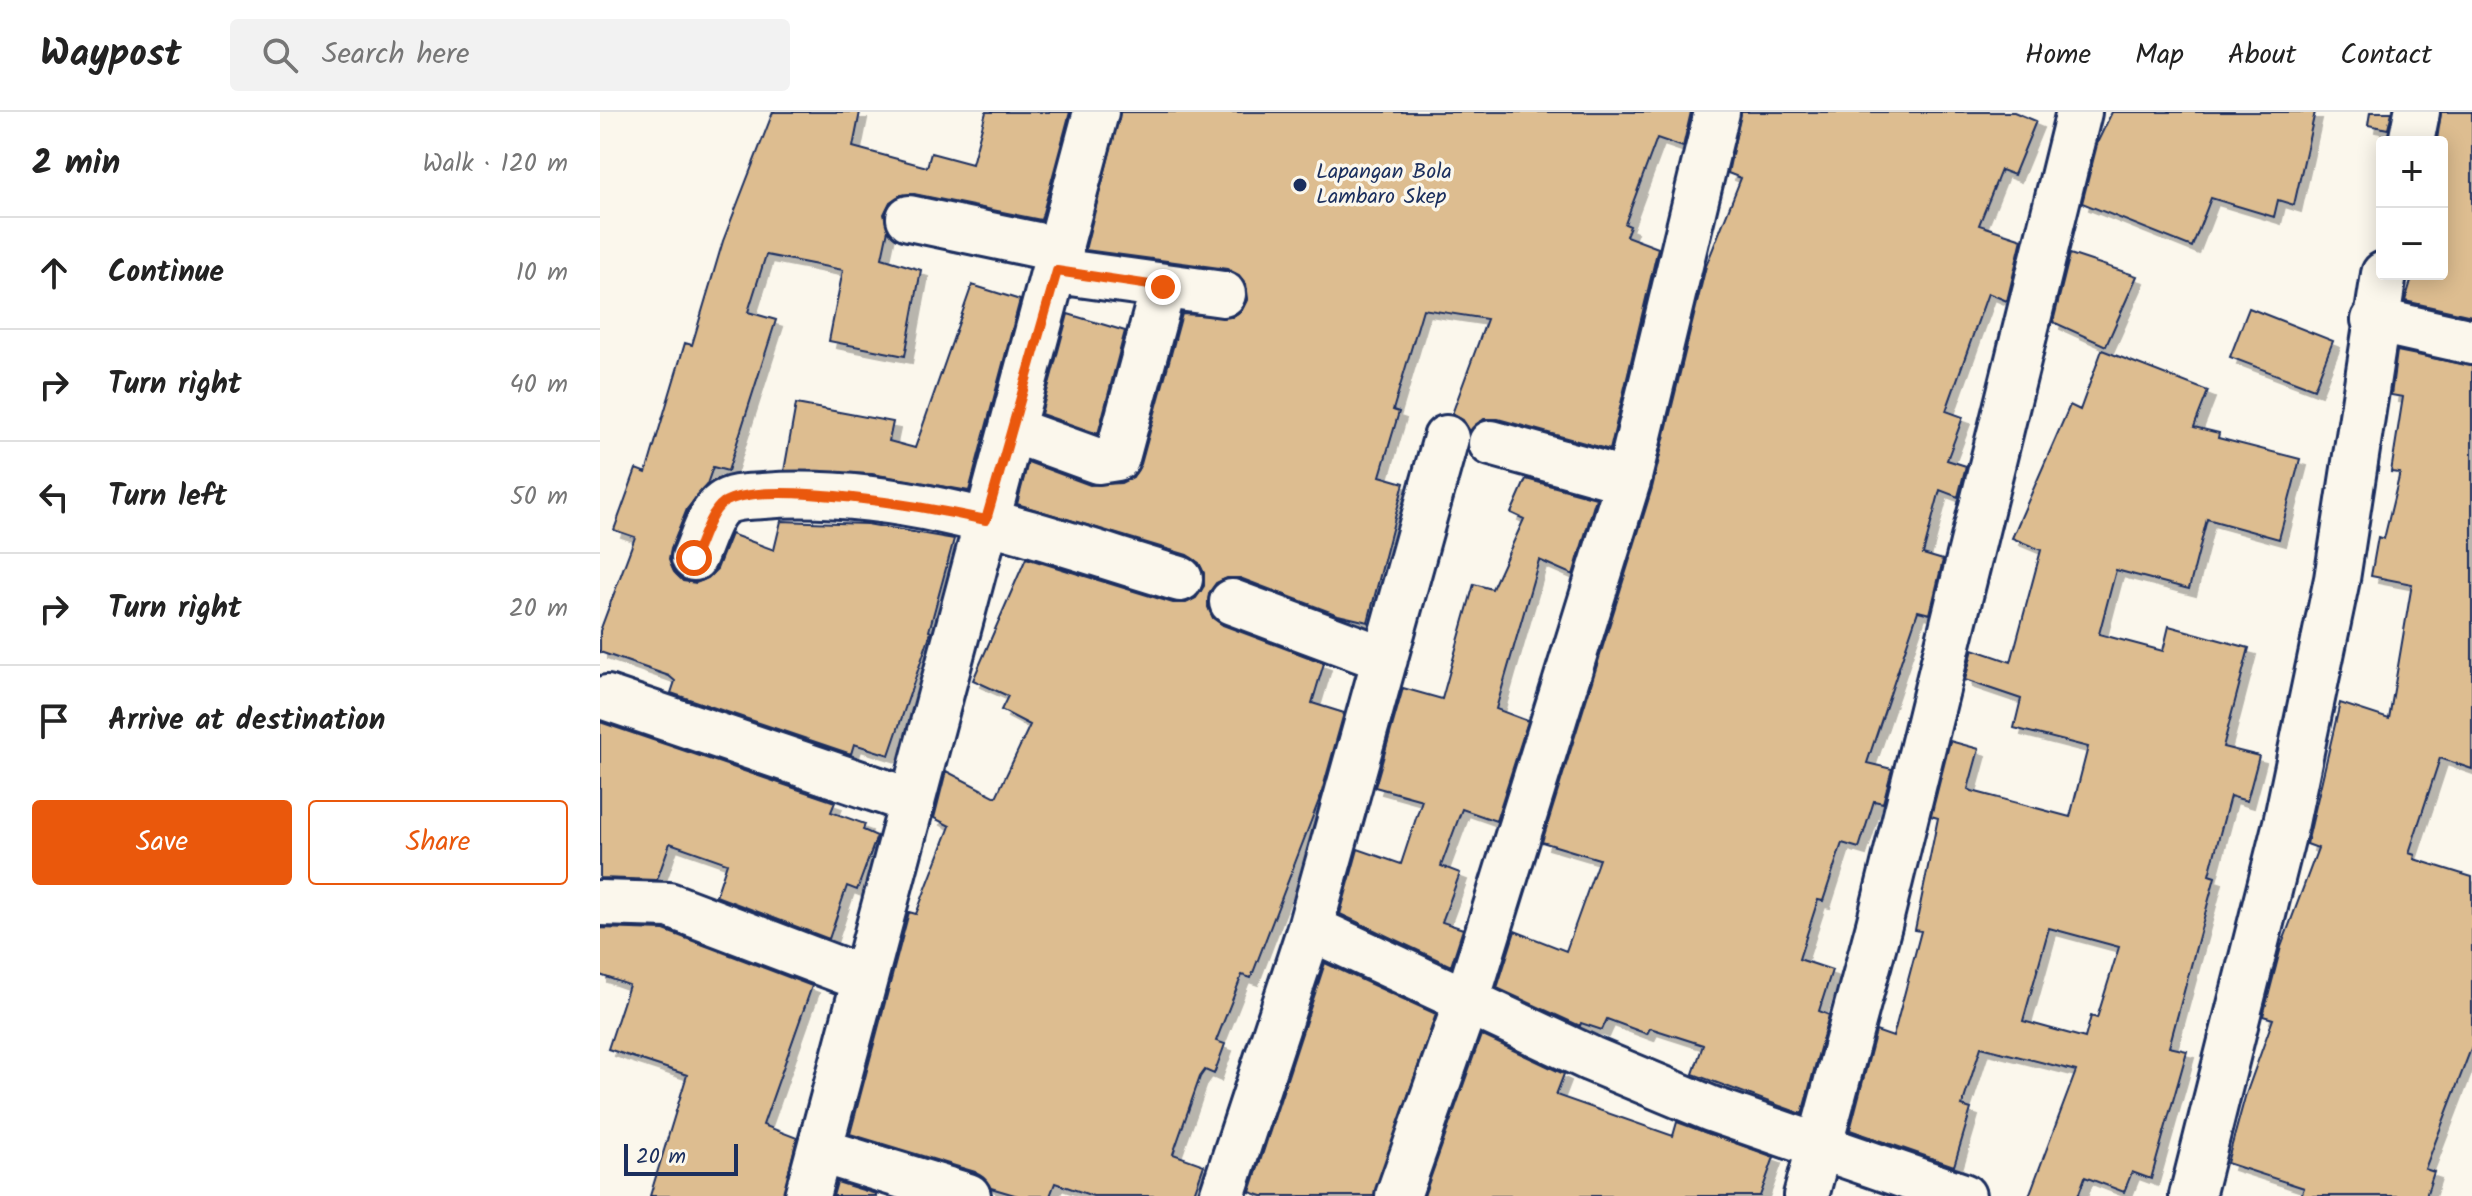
<!DOCTYPE html>
<meta charset="utf-8">
<style>
body{margin:0;font-family:Kalam,sans-serif;background:#f2f2f2;color:#222}
.controls{position:absolute;right:24px;top:24px;display:grid;overflow:hidden;border-radius:8px;box-shadow:0 4px 20px #0003}
.controls button{width:72px;height:72px;display:grid;place-items:center;padding:0;border:0;border-bottom:2px solid #e0e0e0;background:#fff;color:#222;font:40px sans-serif}
.scale{position:absolute;left:24px;bottom:20px;width:114px;box-sizing:border-box;padding-left:8px;border:4px solid #1b2f5e;border-top:0;font-size:22px;line-height:28px;white-space:nowrap;color:#1b2f5e;-webkit-text-stroke:6px #fbf7ec;paint-order:stroke}
.stop{position:absolute;width:24px;height:24px;margin:-18px;border:6px solid #ea580c;border-radius:50%;background:#fff}
.stop.end{background:#ea580c;border-color:#fff;box-shadow:0 2px 8px #0008}
.list{margin:0;padding:0;list-style:none}
h2{display:flex;justify-content:space-between;align-items:center;height:104px;margin:0;padding:0 32px;font-size:34px}
h2 small{font-size:26px;font-weight:400;color:#767676}
.list li{display:grid;grid-template-columns:52px 1fr auto;gap:24px;align-items:center;box-sizing:border-box;height:112px;padding:0 32px;border-top:2px solid #e0e0e0}
.list b{display:block;font-size:30px;white-space:nowrap}
.list em{font-size:26px;font-style:normal;color:#767676}
.actions{display:flex;gap:16px;padding:24px 32px}
.actions a{flex:1;padding:18px 0;border:2px solid #ea580c;border-radius:8px;text-align:center;font-size:28px;color:#ea580c}
.actions .main{background:#ea580c;color:#fff}
.icon{flex:none;width:44px;height:44px;fill:none;stroke:currentColor;stroke-width:2;stroke-linecap:round;stroke-linejoin:round}
.map{position:relative;flex:none;width:1872px;height:1084px;overflow:hidden}
header{display:flex;align-items:center;gap:48px;box-sizing:border-box;height:112px;padding:0 40px;background:#fff;border-bottom:2px solid #e0e0e0}
header strong{font-size:38px}
nav{display:flex;gap:44px;margin-inline-start:auto;font-size:28px}
.search{width:560px;height:72px;background:#f2f2f2;display:flex;align-items:center;gap:20px;box-sizing:border-box;padding:0 28px;border-radius:8px;color:#767676;font-size:30px}
main{display:flex}
aside{flex:1;background:#fff}
.map>svg:first-child{display:block}
.building{fill:#ddbd90;stroke:#1b2f5e;stroke-width:2;fill-rule:evenodd;filter:url(#shadow)}
.lines{fill:none;stroke-linecap:round;stroke-linejoin:round}
.minor-casing{stroke:#1b2f5e;stroke-width:50}
.minor{stroke:#fbf7ec;stroke-width:44}
.route{stroke:#ea580c;stroke-width:10}
.poi-dot{fill:#1b2f5e;stroke:#fbf7ec;stroke-width:3}
.labels{text-anchor:middle;dominant-baseline:central;stroke-width:7;stroke-linejoin:round;paint-order:stroke}
.poi-label{font-size:22px;fill:#1b2f5e;stroke:#fbf7ec;text-anchor:start}
</style>
<header>
<strong>Waypost</strong>
<div class="search"><svg class="icon" aria-label="search" viewBox="0 0 24 24"><circle cx="10" cy="10" r="6"/><path d="M15 15l6 6"/></svg>Search here</div>
<nav><a>Home</a><a>Map</a><a>About</a><a>Contact</a></nav>
</header>
<main>
<aside>
<h2>2 min<small>Walk · 120 m</small></h2>
<ul class="list">
<li><svg class="icon" aria-label="ahead" viewBox="0 0 24 24"><path d="M12 20V5M6 11l6-6 6 6"/></svg><div><b>Continue</b></div><em>10 m</em></li>
<li><svg class="icon" aria-label="right" viewBox="0 0 24 24"><path d="M7 20v-9h11M14 6l5 5-5 5"/></svg><div><b>Turn right</b></div><em>40 m</em></li>
<li><svg class="icon" aria-label="left" viewBox="0 0 24 24"><path d="M17 20v-9H6M10 6l-5 5 5 5"/></svg><div><b>Turn left</b></div><em>50 m</em></li>
<li><svg class="icon" aria-label="right" viewBox="0 0 24 24"><path d="M7 20v-9h11M14 6l5 5-5 5"/></svg><div><b>Turn right</b></div><em>20 m</em></li>
<li><svg class="icon" aria-label="arrive" viewBox="0 0 24 24"><path d="M6 21V4h12l-3 4 3 4H6"/></svg><div><b>Arrive at destination</b></div></li>
</ul>
<div class="actions"><a class="main">Save</a><a>Share</a></div>
</aside>
<div class="map">
<svg width="1872" height="1084" viewBox="0 0 1872 1084">
<defs>
<filter id="shadow"><feDropShadow dx="7" dy="7" stdDeviation="0" flood-color="#0004"/></filter>
</defs>
<rect width="100%" height="100%" fill="#fbf7ec"/>
<filter id="ink" filterUnits="userSpaceOnUse"><feTurbulence type="fractalNoise" baseFrequency=".0125" numOctaves="2"/><feDisplacementMap in="SourceGraphic" scale="16" xChannelSelector="R" yChannelSelector="G"/><feConvolveMatrix kernelMatrix="1 2 1 2 8 2 1 2 1" color-interpolation-filters="sRGB"/></filter>
<g filter="url(#ink)">
<path class="building" d="M173 0H260L253 35 327 55 331 41 372 52 386 0H470L441 108 314 82 301 83 290 90 284 102 288 118 282 146 321 158 305 244 229 229 243 158 166 143 148 200 176 208 128 359 113 355 107 372 87 397 71 437 69 448 74 460 83 469 96 471 108 466 117 457 131 422 174 438 181 409 267 412 354 427 329 519 331 520 289 643 254 632 251 642 71 581 75 569 69 564 0 540V519L35 425 14 418 36 357 46 361 85 231 92 233 123 129Z
M520 0H1091L1083 35 1057 26 1025 112 1030 114 1026 124 1058 136 1010 338 898 307H884L870 319 863 308 852 302 887 207 823 197 793 298 799 300 780 364 804 371 768 510 738 503 640 466H627L616 471 609 481 608 495 613 506 623 513 724 551 712 591 744 601 721 683 651 866 642 863 616 929 625 932 614 962 605 958 600 965 573 1042 604 1053 593 1084H493L455 1071 450 1084H418L391 1076 375 1060 250 1022 309 800 316 802 350 714 334 706 346 659 396 685 430 613 401 598 408 584 373 568 426 446 573 491H586L596 486 604 474V461L599 451 587 443 417 392 428 350 490 373 521 371 533 365 541 352 582 202 632 205 642 198 648 186 646 172 639 163 627 157 485 138Z
M1141 0H1414L1436 9 1414 63 1401 58 1379 113 1422 127 1407 189 1388 181 1346 299 1363 305 1347 348 1366 354 1358 385 1340 378 1323 442 1343 448 1330 502 1318 499 1267 651 1292 657 1283 691 1274 689 1259 736 1242 731 1223 789 1218 788 1199 847 1232 858 1219 899 1229 903 1202 1002 1093 962 1103 933 1050 916 1047 922 1007 907 1002 918 981 911 980 914 897 876 915 819 966 839 999 747 942 730 1052 376 1106 154 1141 66 1128 61Z
M1512 0H1715L1694 93 1678 88 1674 105 1611 86 1592 135 1482 91 1498 29Z
M1770 0H1792L1788 17 1768 13Z
M1841 0H1872V204L1805 189 1813 162H1842V29L1837 28Z
M1470 142 1537 164 1506 234 1453 210Z
M372 173 420 188 369 379 272 362 184 359 196 292 293 310 289 329 315 336Z
M1649 196 1733 229 1714 277 1630 245Z
M468 202 525 219 498 322 441 302Z
M1502 238 1608 279 1594 315 1619 321 1618 326 1700 347 1679 427 1607 407 1589 477 1516 458 1499 522 1563 539 1569 514 1649 536 1623 635 1659 644 1647 689 1630 684 1609 763 1615 765 1569 935 1587 939 1551 1067 1532 1060 1524 1080 1485 1065 1478 1084H1429L1476 959 1381 935 1362 994 1371 997 1354 1054 1250 1018 1276 919 1293 925 1321 819 1315 818 1338 706 1331 704 1350 629 1379 637 1368 677 1372 679 1470 705 1488 635 1414 616 1421 587 1365 568 1373 537 1411 550 1441 438 1412 426 1470 293 1480 298ZM1449 816 1519 835 1497 906 1491 904 1485 926 1423 909Z
M1797 239 1872 254V657L1840 646 1809 741 1815 743 1814 747 1872 765V934L1825 1057 1834 1060 1826 1084H1701L1704 1076 1627 1051 1645 985 1673 907 1663 904 1681 835 1718 736 1707 732 1740 591 1789 607 1812 472 1771 464 1778 425 1784 427 1800 361 1791 360 1803 285 1791 283Z
M926 367 996 386 973 463 939 448 896 597 928 609 896 709 862 697 841 754 860 761 842 810 863 817 851 854 740 802 758 737 801 752 822 688 775 675 803 576 842 587 874 472 892 477 924 407 911 401Z
M0 610 235 690 231 700 265 712 263 718 277 724 257 778 247 774 229 827 116 784 127 751 70 731 57 768 0 766Z
M0 816 64 818 212 874 163 1013 197 1026 183 1084H50L87 963 8 937 29 873 0 863Z
M725 851 836 902 774 1084H662L650 1080Z
M881 923 964 962 956 983 1073 1024 1077 1010 1174 1045 1160 1084H824Z
M237 1070 276 1082V1084H233Z"/>
<g class="lines">
<g class="minor-casing">
<path id="minor" d="M1811 30 1817 0
M309 106 461 138
M457 159 623 182
M1774 208 1872 230
M412 318 498 349 517 346 563 175
M891 331 1028 369
M94 446C101 431 109 401 122 392 133 384 150 385 163 384 306 373 446 427 580 467
M632 490 785 547
M7 586 311 689
M0 791 69 793 264 867
M710 816 991 947 1111 997 1363 1084
M221 1039 368 1084
M207 1084 496 0
M622 1084 710 816 846 326
M798 1084 867 888 1028 369 1117 0
M1206 1084 1279 813 1479 0
M1592 1084 1686 711 1737 467 1784 162"/>
</g>
<use href="#minor" class="minor"/>
</g>
</g>
<g class="lines" filter="url(#ink)">
<path class="route" d="M94 446C101 431 110 400 123 391 163 365 336 397 386 408L457 159 563 175"/>
</g>
<circle class="poi-dot" cx="700" cy="73" r="8"/>
<g class="labels">
<g class="poi-label">
<text x="716" y="60">Lapangan Bola<tspan x="716" dy="25">Lambaro Skep</tspan></text>
</g>
</g>
</svg>
<div class="controls">
<button>+</button>
<button>−</button>
</div>
<div class="scale">20 m</div>
<div class="stop" style="left:94px;top:446px"></div>
<div class="stop end" style="left:563px;top:175px"></div>
</div>
</main>
